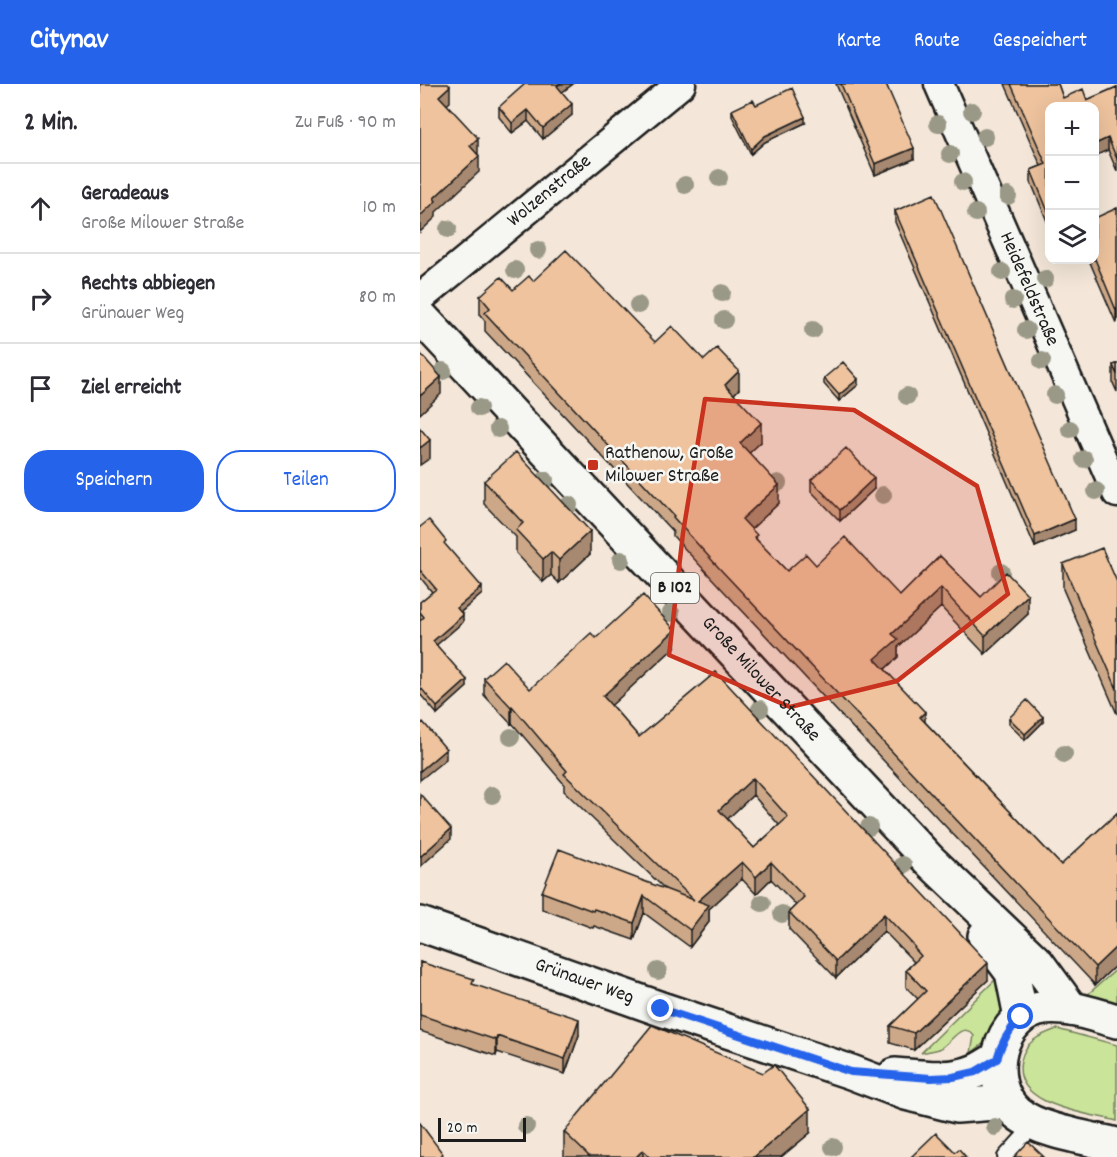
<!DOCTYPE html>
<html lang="de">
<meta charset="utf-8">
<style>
body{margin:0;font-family:Dekko,sans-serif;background:#f7f7f7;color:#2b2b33}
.controls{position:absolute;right:18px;top:18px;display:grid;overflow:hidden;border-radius:12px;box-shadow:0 6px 24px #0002}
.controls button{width:54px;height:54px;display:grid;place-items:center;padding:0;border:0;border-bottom:2px solid #e1e1e2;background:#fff;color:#2b2b33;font:30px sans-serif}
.scale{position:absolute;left:18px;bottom:15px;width:88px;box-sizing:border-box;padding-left:6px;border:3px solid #1c1c1c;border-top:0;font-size:16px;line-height:21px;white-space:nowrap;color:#1c1c1c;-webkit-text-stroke:4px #f6f6f2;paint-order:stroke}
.stop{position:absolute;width:18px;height:18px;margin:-14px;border:4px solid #2563eb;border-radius:50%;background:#fff}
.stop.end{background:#2563eb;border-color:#fff;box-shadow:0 2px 6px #0008}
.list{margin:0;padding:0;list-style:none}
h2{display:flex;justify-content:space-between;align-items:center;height:78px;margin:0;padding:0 24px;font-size:26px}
h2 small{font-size:20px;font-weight:400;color:#7c7c81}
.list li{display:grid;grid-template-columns:39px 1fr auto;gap:18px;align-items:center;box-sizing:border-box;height:90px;padding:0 24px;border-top:2px solid #e1e1e2}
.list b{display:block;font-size:22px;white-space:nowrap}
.list p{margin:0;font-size:20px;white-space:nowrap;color:#7c7c81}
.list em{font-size:20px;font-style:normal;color:#7c7c81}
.actions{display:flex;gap:12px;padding:18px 24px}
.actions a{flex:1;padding:14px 0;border:2px solid #2563eb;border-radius:24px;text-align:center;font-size:21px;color:#2563eb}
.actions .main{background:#2563eb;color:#fff}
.icon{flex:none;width:33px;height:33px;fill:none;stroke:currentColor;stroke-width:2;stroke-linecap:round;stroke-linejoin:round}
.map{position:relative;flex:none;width:697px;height:1073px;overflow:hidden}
header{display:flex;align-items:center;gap:36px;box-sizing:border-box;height:84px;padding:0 30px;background:#2563eb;color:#fff}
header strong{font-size:28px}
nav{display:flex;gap:33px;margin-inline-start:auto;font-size:21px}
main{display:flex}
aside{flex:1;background:#fff}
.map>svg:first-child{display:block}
.green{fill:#cae49a;stroke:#73805b;stroke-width:1.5}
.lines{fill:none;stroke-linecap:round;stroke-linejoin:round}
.lane-casing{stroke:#1c1c1c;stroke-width:18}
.street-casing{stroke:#1c1c1c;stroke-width:33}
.primary-casing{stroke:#1c1c1c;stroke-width:38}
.lane{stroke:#f6f6f2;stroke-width:14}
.street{stroke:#f6f6f2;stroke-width:28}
.primary{stroke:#f6f6f2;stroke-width:33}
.tree{fill:#9a9886}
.wall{fill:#cda888;stroke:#1c1c1c;stroke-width:1.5;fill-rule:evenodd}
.shaded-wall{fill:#a7886f;stroke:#1c1c1c;stroke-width:1.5}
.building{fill:#eec39e;stroke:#1c1c1c;stroke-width:1.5;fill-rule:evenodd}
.route{stroke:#2563eb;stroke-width:8}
.marked{fill:#c8321e;fill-opacity:0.2;stroke:#c8321e;stroke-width:4.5;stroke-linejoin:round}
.poi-dot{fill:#c8321e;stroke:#f6f6f2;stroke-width:2}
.labels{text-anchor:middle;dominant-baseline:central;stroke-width:5;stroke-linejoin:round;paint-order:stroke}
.shield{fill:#f6f6f2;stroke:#5d5d5c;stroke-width:1.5}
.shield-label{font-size:18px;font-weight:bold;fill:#1c1c1c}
.street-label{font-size:20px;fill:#1c1c1c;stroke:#f6f6f2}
.poi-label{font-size:20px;fill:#1c1c1c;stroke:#f6f6f2;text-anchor:start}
</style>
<header>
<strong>Citynav</strong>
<nav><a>Karte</a><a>Route</a><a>Gespeichert</a></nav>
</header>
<main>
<aside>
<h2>2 Min.<small>Zu Fuß · 90 m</small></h2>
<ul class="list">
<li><svg class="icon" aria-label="ahead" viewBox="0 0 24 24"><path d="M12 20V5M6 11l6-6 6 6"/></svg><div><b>Geradeaus</b><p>Große Milower Straße</p></div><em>10 m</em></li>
<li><svg class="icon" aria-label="right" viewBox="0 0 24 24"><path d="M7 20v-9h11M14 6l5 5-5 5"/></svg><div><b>Rechts abbiegen</b><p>Grünauer Weg</p></div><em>80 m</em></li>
<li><svg class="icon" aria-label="arrive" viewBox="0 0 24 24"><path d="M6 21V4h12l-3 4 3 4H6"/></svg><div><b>Ziel erreicht</b></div></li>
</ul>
<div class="actions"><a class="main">Speichern</a><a>Teilen</a></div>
</aside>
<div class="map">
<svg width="697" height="1073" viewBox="0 0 697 1073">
<rect width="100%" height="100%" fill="#f4e7d9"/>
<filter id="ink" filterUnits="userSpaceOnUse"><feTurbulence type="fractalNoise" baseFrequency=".0167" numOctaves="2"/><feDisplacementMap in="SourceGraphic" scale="12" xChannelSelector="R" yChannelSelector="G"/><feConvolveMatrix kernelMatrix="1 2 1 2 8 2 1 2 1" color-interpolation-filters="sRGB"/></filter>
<g filter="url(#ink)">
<path class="green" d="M697 885V922L667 911Z
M576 895 580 902 583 920 581 932 564 959 551 969 554 952C542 936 532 958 521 964 515 967 507 967 501 969Z
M637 945 697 961V1037C667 1029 591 1022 601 977 605 957 620 951 637 945Z"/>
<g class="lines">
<g class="lane-casing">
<path id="lane" d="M585 1073 615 1040"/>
</g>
<g class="street-casing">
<g id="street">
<path id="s1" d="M519 0 697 409"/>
<path id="s2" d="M0 214 261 0"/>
</g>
</g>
<g class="primary-casing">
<g id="primary">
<path id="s3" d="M0 232 509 776 618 880 651 925"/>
<path id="s4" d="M0 840 241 925 431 988 486 1009 537 1022 587 1018"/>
<path d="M565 852 592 888 601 933"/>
<path d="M697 937C674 931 649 921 625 924 578 929 562 998 597 1029 618 1047 669 1054 697 1061"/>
<path d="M475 991C501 993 531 998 556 987 563 984 570 979 577 975"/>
</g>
</g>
<use href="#lane" class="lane"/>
<use href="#street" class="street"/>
<use href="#primary" class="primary"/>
</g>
<g class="tree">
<circle cx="552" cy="27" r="9"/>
<circle cx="518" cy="40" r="9"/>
<circle cx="565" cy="53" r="9"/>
<circle cx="530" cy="70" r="9"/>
<circle cx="299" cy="94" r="9"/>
<circle cx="543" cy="98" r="9"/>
<circle cx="265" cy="101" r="9"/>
<circle cx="588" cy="112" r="9"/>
<circle cx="556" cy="129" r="9"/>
<circle cx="28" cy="145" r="9"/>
<circle cx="118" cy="166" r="9"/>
<circle cx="95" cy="186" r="9"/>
<circle cx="582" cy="188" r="9"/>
<circle cx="625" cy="195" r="9"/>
<circle cx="302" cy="209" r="9"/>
<circle cx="593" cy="216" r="9"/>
<circle cx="218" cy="221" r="9"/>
<circle cx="304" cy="236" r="9"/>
<circle cx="393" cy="246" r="9"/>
<circle cx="606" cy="246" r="9"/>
<circle cx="622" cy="277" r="9"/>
<circle cx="23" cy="287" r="9"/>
<circle cx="635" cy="311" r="9"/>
<circle cx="487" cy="312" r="9"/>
<circle cx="59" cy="324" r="9"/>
<circle cx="78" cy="345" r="9"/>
<circle cx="650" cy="345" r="9"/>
<circle cx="664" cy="375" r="9"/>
<circle cx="125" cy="396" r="9"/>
<circle cx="358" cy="399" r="9"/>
<circle cx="676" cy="407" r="9"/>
<circle cx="463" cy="411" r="9"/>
<circle cx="149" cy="421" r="9"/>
<circle cx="201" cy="476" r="9"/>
<circle cx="581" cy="488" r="9"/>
<circle cx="251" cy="529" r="9"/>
<circle cx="340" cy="625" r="9"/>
<circle cx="91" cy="653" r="9"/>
<circle cx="644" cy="670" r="9"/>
<circle cx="72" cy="711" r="9"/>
<circle cx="449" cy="743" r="9"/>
<circle cx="483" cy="781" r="9"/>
<circle cx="342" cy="819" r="9"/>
<circle cx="362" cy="830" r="9"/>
<circle cx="238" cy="887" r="9"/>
<circle cx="106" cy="1042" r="9"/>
<circle cx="575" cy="1043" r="9"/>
<circle cx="413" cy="1063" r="9"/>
</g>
<path class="wall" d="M153 0 142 8 152 31 123 55 108 37 92 49 79 33V23Z
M416 0H466L494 75 455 91Z
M585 0H638L643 14 667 16 697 3V87L688 66 630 22 629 142 611 98V86L621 82Z
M336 21 385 39 345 58 331 70 312 32V26Z
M697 124V238L696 239 669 176H675Z
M475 127 655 446 615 463 475 138Z
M113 197 235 258 284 276 319 305 314 310 341 358 329 369 359 419 331 445 337 456 367 487 396 481 480 512 520 472 561 513 608 530 565 570 521 523 478 563V573L465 585 505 638 641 781 697 729V880L675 901 300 503 253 452V448L65 247V237L60 231V212L93 206Z
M697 280V308L693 299V281Z
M404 294 438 301 419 317 404 300Z
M391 396 454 405 420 437 391 407Z
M64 397 170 470 139 499 131 491 123 498 96 469V453L64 420Z
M0 443 26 462 62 510 41 528 43 538 16 561 47 603 17 630 0 610V537L1 536 0 535V518L12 508 0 493Z
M643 480 697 498V630L643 505Z
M176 554 255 563 191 621 219 653 296 588 568 896 494 966 470 959V942L498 915 486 903V886L494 878 464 847 416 894 369 845V828L376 821 351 795 336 810 322 795 289 825V838L270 863 224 829 214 856 174 842 173 844 122 825V808L245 805 144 707V700L92 639 91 640 64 611V594L110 605ZM333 711 359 741 334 764 307 735Z
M589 634 623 638 605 656 589 640Z
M0 878 54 901 159 951 145 990 77 968 76 972 0 947Z
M144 1048 390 1049 361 1073H145L144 1072Z"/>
<path class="shaded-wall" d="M140 0H153L137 12V2Z
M30 2V18L19 28V12Z
M152 20V31L123 55V44Z
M108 26V37L92 49V39Z
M385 33V39L345 58 331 70V65L345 52Z
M58 54V70L50 78V62Z
M688 54V66L675 72V60Z
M494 64V75L455 91V80Z
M59 72V88L16 128V133L0 148V132L14 114Z
M696 226H697V238L696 239Z
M319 287V305L305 319V301Z
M21 293V310L0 330V312Z
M438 295V301L419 317V311Z
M341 339V358L320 378V359Z
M10 356V374L0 381V364Z
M454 394V405L420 437V426Z
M359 401V419L322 454V435Z
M655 435V446L615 463V452Z
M170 447V470L139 499V476Z
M131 468V491L123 498V475Z
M62 503V510L37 531V524Z
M521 504V523L478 563V573L455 594V575L472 550Z
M608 511V530L565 570V552Z
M43 531V538L13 564V557Z
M255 546V563L183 629V612Z
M47 596V603L17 630V623Z
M92 622V639L91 640V623Z
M505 628V647L500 633Z
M623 633V638L605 656V650Z
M26 665V675L0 696V687Z
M333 694V711L299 743V726Z
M31 745V755L1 782V772Z
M322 778V795L289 825V838L270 863V846L278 817Z
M351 778V795L336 810V793Z
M224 812V829L214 856V839Z
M464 830V847L416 894V877Z
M697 862V880L675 901V883Z
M568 879V896L494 966V949Z
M159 935V951L145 990V975Z
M77 952V968L76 972V956Z
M390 1025V1049L361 1073H334Z
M223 1066V1073H216Z"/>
<path class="building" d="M0 0H28L30 2 19 12 58 54 50 62 59 72 14 114 16 117 0 132Z
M105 0H140L137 2 152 20 123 44 108 26 92 39 79 23Z
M421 0H466L494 64 455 80Z
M591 0H638L643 14 663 5 667 16 697 3V75L688 54 675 60V22H630L629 130 611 86 626 80Z
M372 4 385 33 345 52 331 65 312 26 333 16 336 21Z
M514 110 655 435 615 452 475 127Z
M697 124V226H696L675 175V134Z
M146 166 235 258 252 242 284 276 297 264 319 287 305 301 341 339 320 359 359 401 322 435 337 451 334 453 367 487 386 470 396 481 425 453 480 512 520 472 561 513 586 488 608 511 565 552 521 504 472 550 478 555 455 575 505 628 500 633 641 781 697 729V862L675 883 300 485 253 433 254 432 65 229 70 224 60 212 81 193 93 206 109 192 113 197Z
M0 269 21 293 0 312Z
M423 278 438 295 419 311 404 294Z
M697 280V291L693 281Z
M0 344 10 356 0 364Z
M426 364 454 394 420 426 391 396Z
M96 368 170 447 139 476 131 468 123 475 96 446 103 439 64 397Z
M9 436 26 457 24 459 62 503 37 524 43 531 13 557 47 596 17 623 0 603V537L4 533 0 528V518L16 505 0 486V443Z
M682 464 697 498V605L643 480Z
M223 511 255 546 183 612 219 653 296 588 568 879 494 949 470 942 506 907 486 886 501 872 494 864 495 863 464 830 416 877 369 828 384 813 351 778 336 793 322 778 278 817 289 821 270 846 224 812 214 839 174 825 173 827 122 808 139 765 274 816 144 690 147 687 92 622 91 623 64 594 84 576 110 605 171 549 176 554ZM333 694 368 733 334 764 299 726Z
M607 616 623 633 605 650 589 634Z
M3 638 26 665 0 687V641Z
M0 710 31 745 1 772H0Z
M0 878 54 895 52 900 159 935 145 975 77 952 76 956 0 931Z
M232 941 343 989 354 981 390 1025 334 1073H229L223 1066 216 1073H170L144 1048Z
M0 1039 23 1070 19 1073H0Z
M516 1049 535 1068 539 1065 546 1073H491Z
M608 1058 624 1073H594Z"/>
</g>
<g class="lines" filter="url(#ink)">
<path class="route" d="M241 925 431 988 511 994 533 993 555 988 577 975C581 959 590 945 601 933"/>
</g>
<path class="marked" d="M285 315 434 326 557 402 588 510 477 597 370 623 249 571 263 449Z"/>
<rect class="poi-dot" x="167" y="375" width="12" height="12" rx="3"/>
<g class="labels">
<rect class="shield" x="231" y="489" width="48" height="30" rx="4.5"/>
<g class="shield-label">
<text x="255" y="504">B 102</text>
</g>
<g class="street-label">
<text stroke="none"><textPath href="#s2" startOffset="168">Wolzenstraße</textPath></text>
<text stroke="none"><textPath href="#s1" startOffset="224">Heidefeldstraße</textPath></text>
<text stroke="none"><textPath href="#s3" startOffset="498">Große Milower Straße</textPath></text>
<text stroke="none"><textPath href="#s4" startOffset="174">Grünauer Weg</textPath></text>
</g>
<g class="poi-label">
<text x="185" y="370">Rathenow, Große<tspan x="185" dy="23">Milower Straße</tspan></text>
</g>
</g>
</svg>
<div class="controls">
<button>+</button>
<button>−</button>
<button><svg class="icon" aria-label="layers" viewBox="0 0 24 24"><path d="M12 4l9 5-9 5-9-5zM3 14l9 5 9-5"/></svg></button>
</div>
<div class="scale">20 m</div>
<div class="stop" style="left:601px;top:933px"></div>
<div class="stop end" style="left:241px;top:925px"></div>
</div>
</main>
